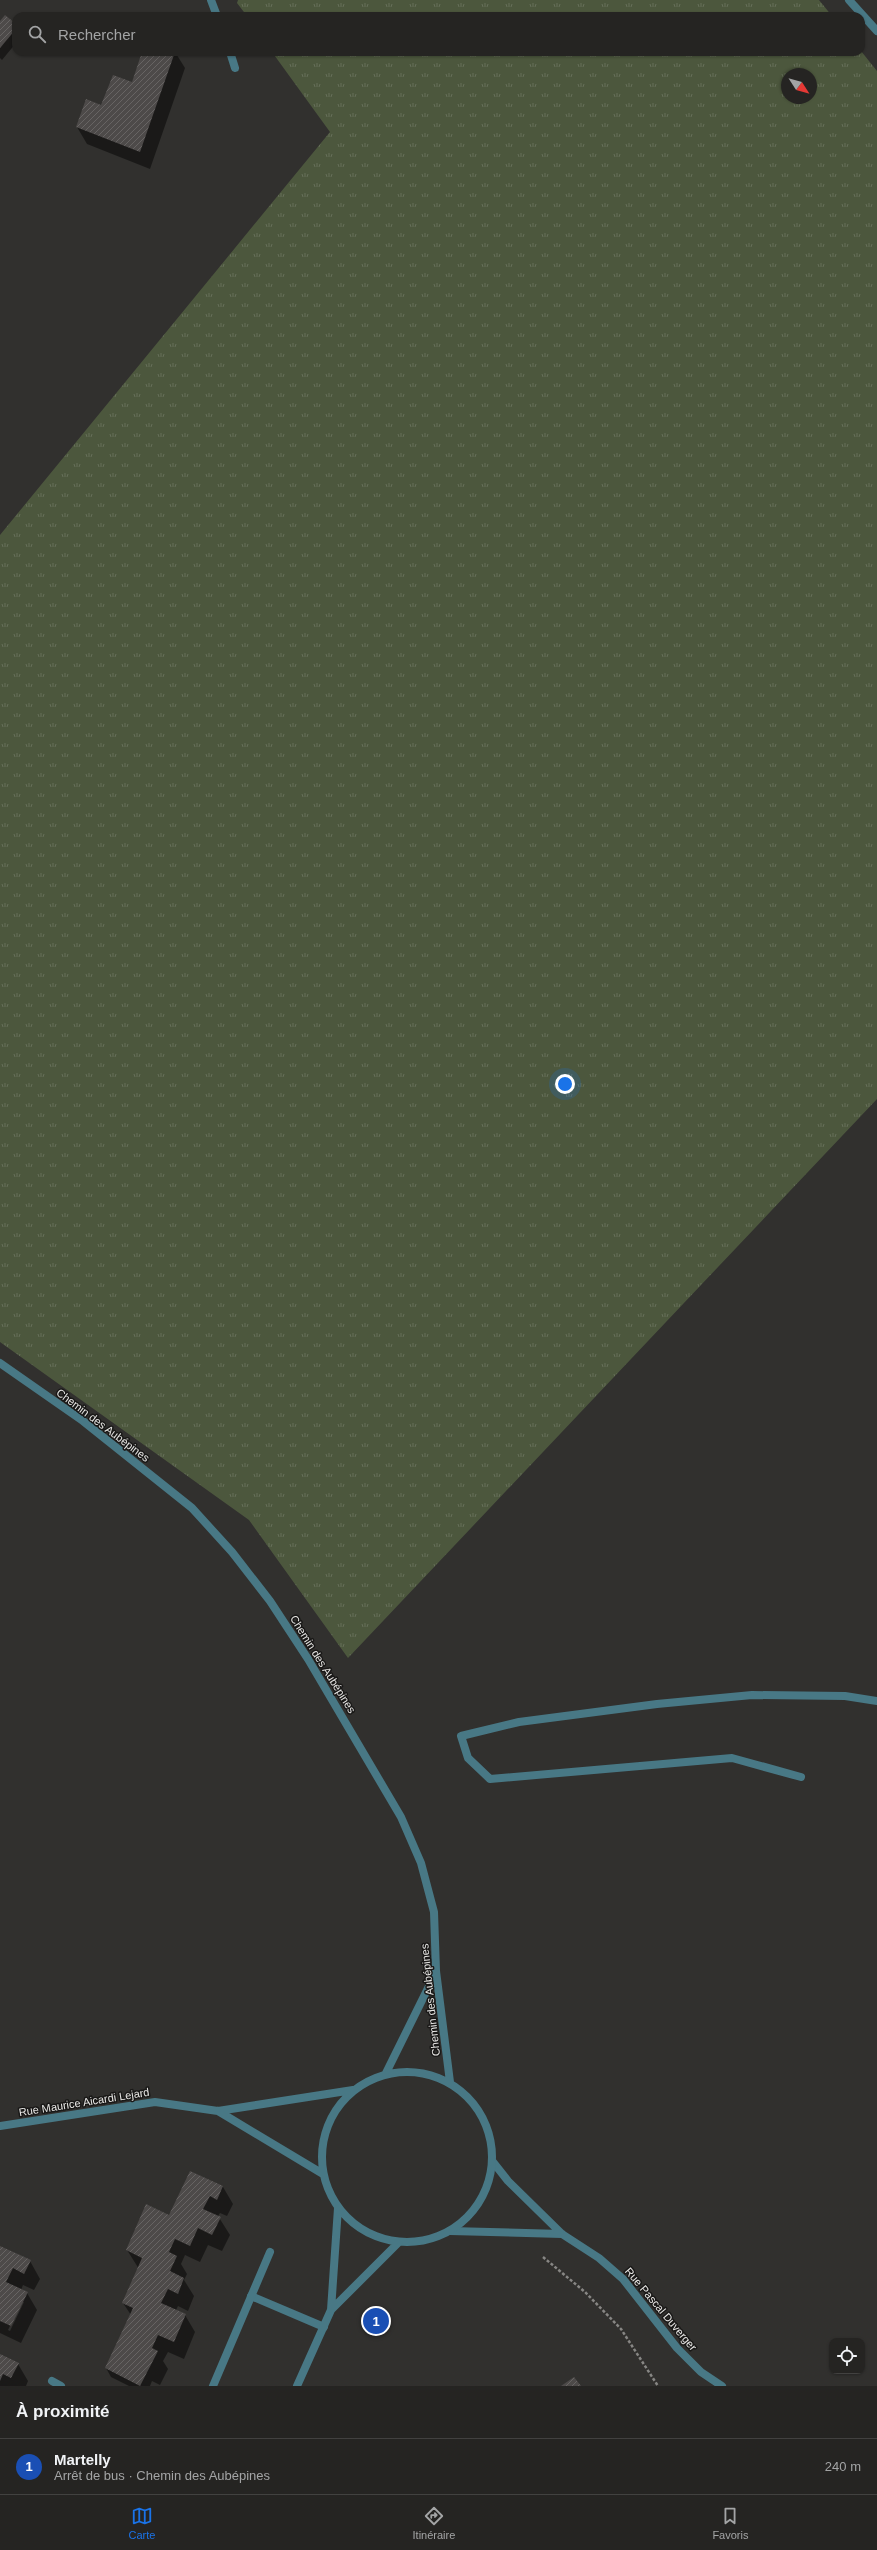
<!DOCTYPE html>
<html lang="fr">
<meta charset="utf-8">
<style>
body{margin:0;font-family:Arial,sans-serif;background:#2d2c2a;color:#f1f3f6}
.controls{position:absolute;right:12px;bottom:12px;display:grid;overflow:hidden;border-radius:8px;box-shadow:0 1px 3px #0004}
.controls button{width:36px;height:36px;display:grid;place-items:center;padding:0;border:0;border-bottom:1px solid #424140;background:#252422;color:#f1f3f6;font:20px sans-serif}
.compass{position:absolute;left:781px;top:68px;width:36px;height:36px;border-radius:50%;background:#252422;box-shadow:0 1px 3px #0004;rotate:126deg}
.you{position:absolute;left:565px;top:1084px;width:14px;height:14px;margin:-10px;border:3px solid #fff;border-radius:50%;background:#1a73e8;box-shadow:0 0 0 6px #1a73e833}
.badge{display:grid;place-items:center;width:26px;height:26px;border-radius:50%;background:#1a73e8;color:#fff;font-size:13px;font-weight:700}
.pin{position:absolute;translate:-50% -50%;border:2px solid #fff;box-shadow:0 1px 4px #0006}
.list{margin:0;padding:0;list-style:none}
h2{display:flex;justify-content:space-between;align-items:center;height:52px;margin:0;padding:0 16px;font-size:17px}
h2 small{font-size:13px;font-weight:400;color:#a3a4a5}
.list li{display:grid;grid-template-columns:26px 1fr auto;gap:12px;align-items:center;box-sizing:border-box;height:56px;padding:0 16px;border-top:1px solid #424140}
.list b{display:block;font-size:15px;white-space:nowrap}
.list p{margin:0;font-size:13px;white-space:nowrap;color:#a3a4a5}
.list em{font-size:13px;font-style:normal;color:#a3a4a5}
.icon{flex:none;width:22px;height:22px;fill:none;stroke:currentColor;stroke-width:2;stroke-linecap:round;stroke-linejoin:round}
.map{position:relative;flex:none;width:877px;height:2386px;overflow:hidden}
.search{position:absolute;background:#252422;box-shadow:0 1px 3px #0004;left:12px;right:12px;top:12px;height:44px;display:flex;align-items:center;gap:10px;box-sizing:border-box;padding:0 14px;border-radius:12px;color:#a3a4a5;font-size:15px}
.sheet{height:108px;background:#252422}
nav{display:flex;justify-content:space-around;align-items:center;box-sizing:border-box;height:56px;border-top:1px solid #424140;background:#252422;font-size:11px;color:#a3a4a5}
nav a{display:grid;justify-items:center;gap:2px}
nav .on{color:#1a73e8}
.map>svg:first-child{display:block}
.grass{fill:url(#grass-tufts);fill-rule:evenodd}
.shadow{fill:#0007;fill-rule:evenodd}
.building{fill:url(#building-hatch)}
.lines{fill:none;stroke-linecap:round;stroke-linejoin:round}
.path{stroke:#878684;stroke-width:2.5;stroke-dasharray:3 2;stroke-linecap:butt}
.service{stroke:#487885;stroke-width:8}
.minor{stroke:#487885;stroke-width:8}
.tertiary{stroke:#487885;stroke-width:8}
.labels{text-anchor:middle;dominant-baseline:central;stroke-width:3;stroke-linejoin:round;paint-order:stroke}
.street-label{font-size:11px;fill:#e8e7e5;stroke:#191817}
</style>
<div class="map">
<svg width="877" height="2386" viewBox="0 0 877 2386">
<defs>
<pattern id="grass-tufts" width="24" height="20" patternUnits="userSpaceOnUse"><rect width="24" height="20" fill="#4c573d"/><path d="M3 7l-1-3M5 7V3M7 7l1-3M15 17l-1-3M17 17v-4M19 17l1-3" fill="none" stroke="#666f59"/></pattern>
<pattern id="building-hatch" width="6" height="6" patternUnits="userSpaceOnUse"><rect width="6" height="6" fill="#4d4a49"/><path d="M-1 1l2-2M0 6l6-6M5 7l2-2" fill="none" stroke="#676463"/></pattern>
</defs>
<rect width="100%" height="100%" fill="#31302e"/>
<path class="grass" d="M238 0H819L832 16H247L237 3Z
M861 51 877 71V1099L348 1658 249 1520 0 1342V535L330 132 272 52ZM787 74H811V98H787Z"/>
<path class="shadow" d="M0 23 16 25V43L2 60 0 58Z
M143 52H175L185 68 150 169 87 144 77 127 132 83Z
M190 2173 223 2187 233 2204 227 2216 220 2213 218 2216 230 2235 222 2251 208 2245 200 2262 185 2255 181 2264 187 2274 184 2280 194 2296 188 2311 178 2306 176 2310 185 2315 195 2332 184 2359 168 2352 163 2361 168 2369 160 2385 152 2381 150 2386H129L111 2377 106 2368 131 2315 123 2303 139 2269 127 2250 170 2216Z
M0 2247 30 2261 40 2279 34 2290 23 2285 21 2290 27 2293 37 2310 21 2343 0 2333ZM22 2302H24L10 2331 8 2330Z
M0 2355 18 2364 28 2381 26 2386H0Z"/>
<path class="building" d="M5 15 16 24V29L0 48V21Z
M142 52H175L140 152 76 127 86 99 101 105 113 75 132 82Z
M190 2171 223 2186 217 2200 210 2196 203 2209 221 2217 212 2235 198 2228 190 2246 175 2239 169 2252 177 2256 170 2271 184 2278 178 2294 168 2289 161 2303 186 2314 174 2342 158 2335 152 2348 158 2351 140 2386 105 2368 133 2308 122 2303 142 2258 126 2250 146 2204 169 2215Z
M0 2246 31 2260 24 2274 13 2268 6 2282 28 2292 11 2326 0 2321Z
M0 2354 19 2363 11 2378 3 2374 0 2381Z
M574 2377 581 2386H561Z"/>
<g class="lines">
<path class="path" d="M543 2257 585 2292 621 2329 658 2386"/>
<path class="service" d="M211 0 217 16
M849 0 877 31
M230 52 235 68
M801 1777 732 1758 490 1779 468 1758 461 1736 519 1722 657 1704 752 1695 845 1696 877 1701
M251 2296 324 2327"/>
<path class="minor" d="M493 2162 508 2181 562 2234 599 2258 623 2279 677 2348 701 2372 722 2386
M450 2231 562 2234
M52 2381 61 2386
M213 2386 270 2252"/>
<path class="tertiary" d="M0 1363 83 1421 192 1508 232 1552 270 1601 308 1659 401 1817 421 1863 434 1912 436 1971 450 2082
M322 2157a85 85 0 1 1 170 0a85 85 0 1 1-170 0Z
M386 2073 436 1972
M218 2111 323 2174
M0 2126 155 2102 218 2111 353 2090
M331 2310 399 2242
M297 2386 331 2310 338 2208"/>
</g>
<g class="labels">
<g class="street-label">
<text transform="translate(103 1425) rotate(37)">Chemin des Aubépines</text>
<text transform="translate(323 1664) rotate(58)">Chemin des Aubépines</text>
<text transform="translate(430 2000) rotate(-96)">Chemin des Aubépines</text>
<text transform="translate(84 2102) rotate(-9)">Rue Maurice Aicardi Lejard</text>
<text transform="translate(661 2309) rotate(50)">Rue Pascal Duverger</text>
</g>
</g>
</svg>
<div class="controls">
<button><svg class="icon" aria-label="locate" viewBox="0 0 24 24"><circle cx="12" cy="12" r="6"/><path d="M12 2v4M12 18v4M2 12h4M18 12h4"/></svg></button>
</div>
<svg class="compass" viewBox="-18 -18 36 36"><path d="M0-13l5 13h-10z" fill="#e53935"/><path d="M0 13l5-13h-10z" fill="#a3a4a5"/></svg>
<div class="you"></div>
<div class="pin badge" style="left:376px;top:2321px;background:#1a4fb4">1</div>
<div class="search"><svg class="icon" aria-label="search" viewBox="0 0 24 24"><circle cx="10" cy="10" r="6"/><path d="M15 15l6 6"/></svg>Rechercher</div>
</div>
<section class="sheet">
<h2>À proximité<small></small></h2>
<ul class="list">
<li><span class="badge" style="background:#1a4fb4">1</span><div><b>Martelly</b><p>Arrêt de bus · Chemin des Aubépines</p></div><em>240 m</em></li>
</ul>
</section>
<nav>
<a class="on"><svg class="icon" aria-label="map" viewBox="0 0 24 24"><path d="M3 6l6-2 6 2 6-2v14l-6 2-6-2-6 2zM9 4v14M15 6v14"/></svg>Carte</a>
<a><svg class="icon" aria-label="directions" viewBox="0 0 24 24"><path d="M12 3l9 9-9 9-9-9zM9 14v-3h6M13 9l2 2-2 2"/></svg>Itinéraire</a>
<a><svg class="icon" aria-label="saved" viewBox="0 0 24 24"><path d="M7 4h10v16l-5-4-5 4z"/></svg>Favoris</a>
</nav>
